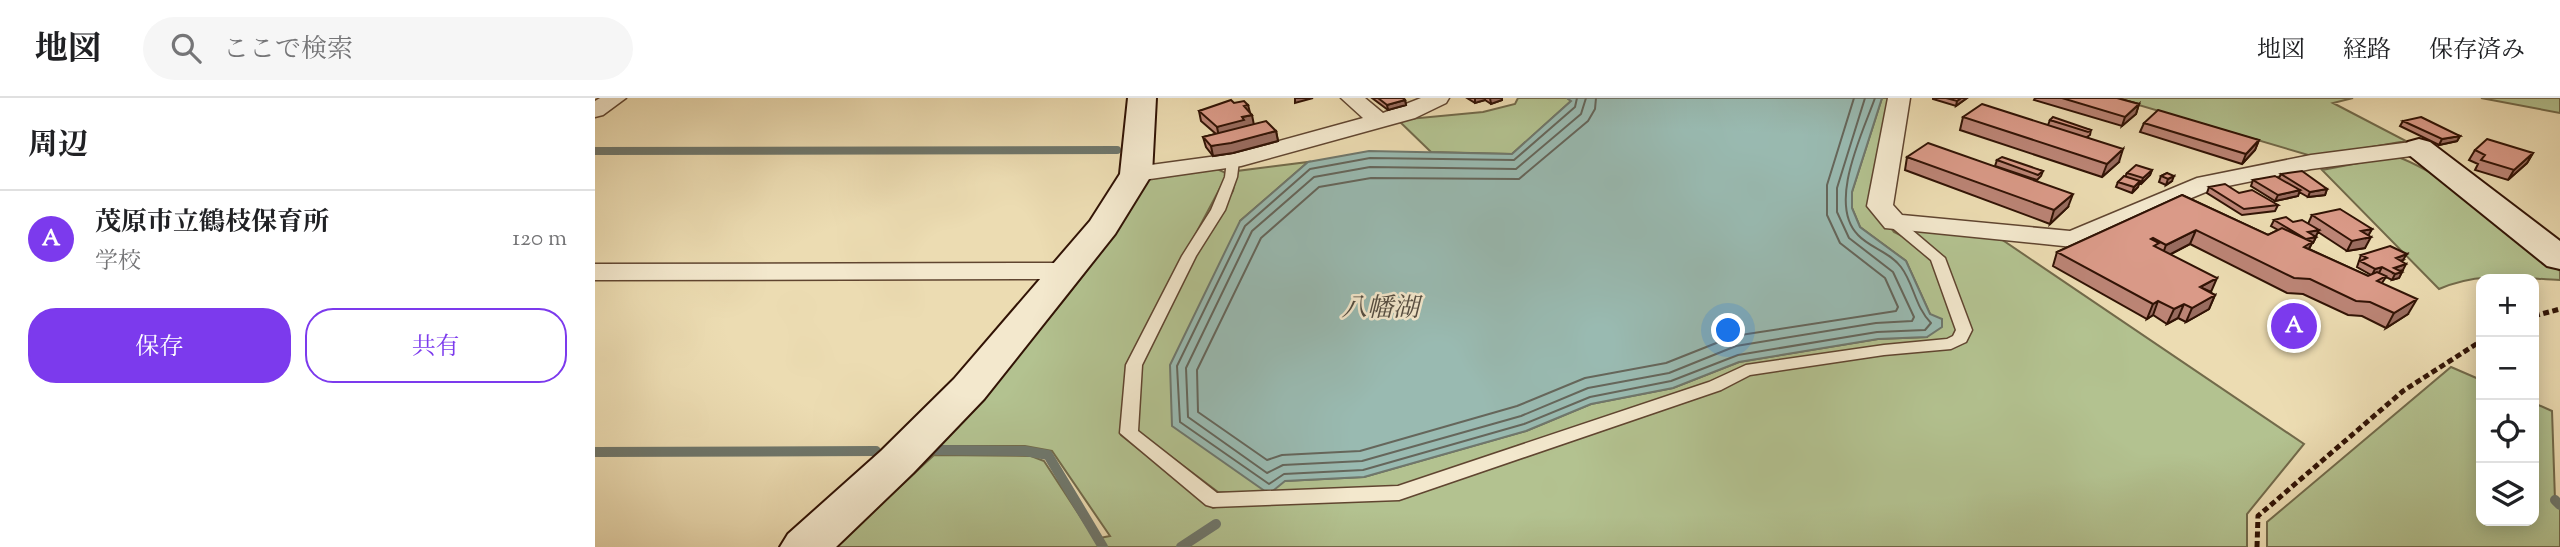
<!DOCTYPE html>
<html lang="ja">
<meta charset="utf-8">
<style>
body{margin:0;font-family:"Sorts Mill Goudy","Noto Serif JP",serif;background:#f6f6f6;color:#202124}
.controls{position:absolute;right:21px;bottom:21px;display:grid;overflow:hidden;border-radius:14px;box-shadow:0 4px 18px #0003}
.controls button{width:63px;height:63px;display:grid;place-items:center;padding:0;border:0;border-bottom:2px solid #e0e0e0;background:#fff;color:#202124;font:35px sans-serif}
.you{position:absolute;left:1134px;top:233px;width:24px;height:24px;margin:-18px;border:5px solid #fff;border-radius:50%;background:#1a73e8;box-shadow:0 0 0 10px #1a73e833}
.badge{display:grid;place-items:center;width:46px;height:46px;border-radius:50%;background:#7c3aed;color:#fff;font-size:23px;font-weight:700}
.pin{position:absolute;translate:-50% -50%;border:4px solid #fff;box-shadow:0 2px 7px #0006}
.list{margin:0;padding:0;list-style:none}
h2{display:flex;justify-content:space-between;align-items:center;height:91px;margin:0;padding:0 28px;font-size:30px}
h2 small{font-size:23px;font-weight:400;color:#757577}
.list li{display:grid;grid-template-columns:46px 1fr auto;gap:21px;align-items:center;box-sizing:border-box;height:98px;padding:0 28px;border-top:2px solid #e0e0e0}
.list b{display:block;font-size:26px;white-space:nowrap}
.list p{margin:0;font-size:23px;white-space:nowrap;color:#757577}
.list em{font-size:23px;font-style:normal;color:#757577}
.actions{display:flex;gap:14px;padding:21px 28px}
.actions a{flex:1;padding:16px 0;border:2px solid #7c3aed;border-radius:28px;text-align:center;font-size:24px;color:#7c3aed}
.actions .main{background:#7c3aed;color:#fff}
.icon{flex:none;width:38px;height:38px;fill:none;stroke:currentColor;stroke-width:2;stroke-linecap:round;stroke-linejoin:round}
.map{position:relative;flex:none;width:1965px;height:449px;overflow:hidden}
header{display:flex;align-items:center;gap:42px;box-sizing:border-box;height:98px;padding:0 35px;background:#fff;border-bottom:2px solid #e0e0e0}
header strong{font-size:33px}
nav{display:flex;gap:38px;margin-inline-start:auto;font-size:24px}
.search{width:490px;height:63px;background:#f6f6f6;display:flex;align-items:center;gap:18px;box-sizing:border-box;padding:0 24px;border-radius:38px;color:#757577;font-size:26px}
main{display:flex}
aside{flex:1;background:#fff}
.map>svg:first-child{display:block}
.green{fill:#b3c290;stroke:#726a4a;stroke-width:2}
.water{fill:#99bab1;stroke:#6f776c;stroke-width:2}
.lines{fill:none;stroke-linecap:round;stroke-linejoin:round}
.shore{stroke:#65665b;stroke-width:2}
.stream-far1{stroke:#6f776c;stroke-width:8}
.stream{stroke:#6f776c;stroke-width:10}
.lane-casing{stroke:#604530;stroke-width:3}
.street-casing{stroke:#604530;stroke-width:3}
.secondary-casing{stroke:#311305;stroke-width:4}
.path{stroke:#311305;stroke-width:5;stroke-dasharray:6 3.5;stroke-linecap:butt}
.lane{fill:#f3e8cd;fill-rule:evenodd}
.street{fill:#f3e8cd;fill-rule:evenodd}
.secondary{fill:#f3e8cd;fill-rule:evenodd}
.wall{fill:#bb8475;stroke:#311305;stroke-width:2}
.shaded-wall{fill:#996c5f;stroke:#311305;stroke-width:2}
.building{fill:#da9a88;stroke:#311305;stroke-width:2}
.labels{text-anchor:middle;dominant-baseline:central;stroke-width:5;stroke-linejoin:round;paint-order:stroke}
.water-label{font-size:26px;font-style:italic;fill:#554d41;stroke:#f3e8cd}
</style>
<header>
<strong>地図</strong>
<div class="search"><svg class="icon" aria-label="search" viewBox="0 0 24 24"><circle cx="10" cy="10" r="6"/><path d="M15 15l6 6"/></svg>ここで検索</div>
<nav><a>地図</a><a>経路</a><a>保存済み</a></nav>
</header>
<main>
<aside>
<h2>周辺<small></small></h2>
<ul class="list">
<li><span class="badge">A</span><div><b>茂原市立鶴枝保育所</b><p>学校</p></div><em>120 m</em></li>
</ul>
<div class="actions"><a class="main">保存</a><a>共有</a></div>
</aside>
<div class="map">
<svg width="1965" height="449" viewBox="0 0 1965 449">
<rect width="100%" height="100%" fill="#ecdcb2"/>
<filter id="stains"><feTurbulence type="fractalNoise" baseFrequency=".00286" numOctaves="4"/><feColorMatrix values="0 0 0 0 .2 0 0 0 0 .09 0 0 0 0 .02 0 0 0 .5 -.17"/></filter>
<radialGradient id="worn" r=".72"><stop offset=".6" stop-color="#630" stop-opacity="0"/><stop offset="1" stop-color="#630" stop-opacity=".3"/></radialGradient>
<path class="green" d="M923 0H972L976 3 917 56 836 54 803 22 888 14 920 6Z
M1287 0H1297L1276 104 1299 134 1315 142 1318 129 1403 139 1709 346 1652 416V449H240L339 357 436 358 449 363 500 441 515 438 457 353 430 348H343C417 263 497 179 553 81 574 77 615 60 632 77L531 267 526 337 618 410 670 396 623 394 542 333 545 267 598 161 638 93 642 73 713 64 645 123 690 383 769 379 931 333 996 306 1078 290 1144 264 1283 241 1332 239 1335 216 1311 163 1265 129 1257 110V94Z
M1520 0H1758L1738 5 1811 43 1720 59Z
M1886 0H1965V15Z
M1800 58C1853 76 1920 137 1965 173V182C1922 180 1884 173 1844 191L1727 72Z
M1856 269 1886 282V423H1939V305L1957 313 1960 402 1965 407V449H1672V424Z"/>
<path class="water" d="M972 0H1287L1257 94V110L1265 129 1311 163 1335 216 1347 221V229L1332 239 1283 241 1144 264 1078 290 996 306 931 333 769 379 690 383 674 396 577 328 575 267 645 123 713 64 774 53 917 56 976 3Z"/>
<g class="lines">
<path class="shore" d="M982 0 980 9 919 62 775 60 715 71 650 128 582 268 585 324 674 386 689 376 768 372 929 326 995 299 1076 283 1143 257 1282 234 1330 232 1336 225C1320 209 1319 186 1306 169 1295 154 1275 150 1263 137 1232 106 1268 34 1280 0
M991 0 986 16 921 71 775 69 719 79 657 133 591 270 593 319 672 375 688 367 767 363 926 318 993 290 1074 275 1141 248 1281 225 1317 223 1319 219 1298 174 1254 140 1242 114V90L1270 0
M1001 0 1000 11 993 23 924 81 776 80 724 89 666 140 602 272 603 314 672 362 687 357 765 353 922 308 990 280 1071 265 1139 238 1301 213 1303 209 1290 180 1245 145 1232 117V87L1259 0"/>
<path class="stream-far1" d="M0 53 522 52"/>
<path class="stream" d="M342 352 430 353 453 357 508 449
M0 354 281 353
M1960 402 1965 407
M586 449 621 426"/>
<g class="lane-casing">
<path id="lane" d="M638 59 644 63 642 79 630 112 601 158 547 267 543 333 622 395 803 388 1114 284 1151 267 1289 247 1352 241 1358 238 1361 232 1336 162 1294 127 1292 124 1299 120 1304 121 1350 160 1377 232 1371 244 1356 251 1289 257 1155 277 1126 292 804 402 618 409 611 407 525 335 531 267 587 158 616 112 630 79 632 63Z"/>
</g>
<g class="street-casing">
<path id="street" d="M5 0H31L8 17 0 19V3Z
M746 0H770L788 15 826 0H854L851 5 820 20 646 68 541 83 532 81 529 76 532 71 541 69 637 56 768 20Z
M1293 0H1315L1298 107 1307 117 1475 133 1602 80 1716 57 1824 43 1832 45 1836 50 1832 55 1824 57 1716 71 1618 91 1478 149 1290 130 1272 108Z
M473 165 483 167 487 173 483 179 473 181 0 182V166Z"/>
</g>
<g class="secondary-casing">
<path id="secondary" d="M533 0H561L557 76 520 136 389 301 318 375 241 449H185L193 436 286 353 359 281 495 123 525 76Z
M1824 41 1835 44 1965 143V171L1952 168 1813 56 1809 50 1813 44Z"/>
</g>
<path class="path" d="M1939 218 1965 211
M1662 449 1663 418 1808 293 1886 243"/>
<use href="#lane" class="lane"/>
<use href="#street" class="street"/>
<use href="#secondary" class="secondary"/>
</g>
<path class="wall" d="M777 0H808L810 2 811 7 793 12Z
M872 0H907V2L896 6 890 2 880 5Z
M1338 0H1372L1361 8 1338 1Z
M1440 0H1522L1544 6 1541 16 1527 28 1439 2Z
M639 5 653 7 658 26 681 33 683 43 638 55 618 58 611 49 608 39 621 36 606 23 604 13Z
M1368 19 1453 27 1455 22 1496 32 1495 37 1492 39 1524 64 1507 79 1365 32Z
M1808 23 1865 38 1862 43 1844 47 1805 28Z
M1549 25 1664 42 1660 52 1647 66 1545 34Z
M1880 52 1938 55 1932 65 1913 82 1880 72 1883 66 1874 62Z
M1312 59 1473 109 1455 126 1310 72Z
M1402 62 1448 73 1446 78 1442 82 1400 68Z
M1557 72 1555 77 1546 86 1544 85 1543 89 1537 95 1521 89 1523 84 1530 79 1532 75Z
M1572 75 1577 83 1571 87 1564 84 1566 78Z
M1686 76 1732 91 1730 97 1713 99 1704 94 1703 98 1680 103 1656 88 1658 82 1684 80Z
M1614 89 1644 95 1683 107 1680 113 1647 117 1612 95Z
M1587 97 1673 137 1683 132 1676 128 1679 122 1713 126 1717 117 1777 131 1773 137 1770 150 1752 153 1723 134 1720 138 1721 139 1718 145H1717L1714 151 1773 178 1776 177 1762 169 1766 157 1808 162 1806 163 1808 172 1805 173 1807 174 1804 180 1797 182 1791 179 1787 185 1813 216 1791 230 1767 218 1753 217 1708 196 1692 195 1595 146 1576 156 1616 195 1620 197 1614 211 1591 224 1583 220 1572 226 1558 217 1552 221 1458 168 1462 154Z"/>
<path class="shaded-wall" d="M700 0H718L700 5Z
M880 0H890V2L880 5Z
M895 0H907V2L896 6Z
M1366 0H1372L1361 8 1362 3Z
M810 2 811 7 793 12 792 7Z
M1544 6 1541 16 1527 28 1530 19Z
M657 17 659 27 624 39 622 29 647 19Z
M681 33 683 43 638 55 618 58 616 48Z
M1865 38 1862 43 1844 47 1847 41Z
M1664 42 1660 52 1647 66 1651 56Z
M1528 51 1524 64 1507 79 1512 66Z
M1938 55 1932 65 1913 82 1919 72Z
M1557 72 1555 77 1546 86 1548 80Z
M1579 78 1577 83 1571 87 1573 81Z
M1545 83 1543 89 1537 95 1539 89Z
M1732 91 1730 97 1713 99 1715 94Z
M1705 92 1703 98 1680 103 1683 97Z
M1478 96 1473 109 1455 126 1459 112Z
M1777 131 1772 140 1776 139 1770 150 1752 153 1757 143 1766 133Z
M1601 132 1595 146 1566 161 1571 147Z
M1724 132 1721 138 1711 140 1713 134Z
M1721 139 1718 145H1717L1710 158V141Z
M1812 156 1808 162 1797 166 1801 160Z
M1811 166 1808 172 1798 175 1799 170Z
M1787 169 1784 175 1777 177 1780 171Z
M1807 174 1804 180 1797 182 1800 176Z
M1622 180 1616 194 1605 189Z
M1620 197 1614 211 1591 224 1597 210Z
M1822 201 1813 216 1791 230 1799 215Z
M1563 203 1558 217 1552 221 1558 206Z
M1589 206 1583 220 1572 226 1579 211Z"/>
<path class="building" d="M783 0H808L810 2 792 7Z
M1351 0H1366L1362 3Z
M1467 0H1522L1544 6 1530 19Z
M636 2 639 5 649 3 653 7 649 8 657 17 647 19 649 22 622 29 604 13Z
M1387 6 1528 51 1512 66 1368 19Z
M1563 12 1664 42 1651 56 1549 25Z
M1458 19 1496 32 1493 34 1455 22Z
M1826 19 1865 38 1847 41 1808 23Z
M671 23 681 33 636 45 616 48 608 39Z
M1892 41 1938 55 1919 72 1886 62 1890 57 1880 52Z
M1333 45 1478 96 1459 112 1312 59Z
M1407 59 1448 73 1443 77 1402 62Z
M1541 67 1557 72 1548 80 1532 75Z
M1707 73 1732 91 1715 94 1686 76Z
M1572 75 1579 78 1573 81 1566 78Z
M1529 78 1545 83 1539 89 1523 84Z
M1680 78 1705 92 1683 97 1658 82Z
M1630 86 1644 95 1657 92 1683 107 1649 111 1614 89Z
M1587 97 1673 137 1687 130 1717 144 1709 149 1773 178 1782 174 1791 178 1782 183 1822 201 1799 215 1775 204 1761 203 1715 181 1699 180 1601 132 1571 147 1558 140 1556 141 1564 145 1559 148 1622 180 1605 189 1620 197 1597 210 1589 206 1579 211 1563 203 1558 206 1462 154Z
M1745 111 1777 131 1766 133 1776 139 1757 143 1717 117Z
M1691 119 1698 124 1707 122 1724 132 1713 134 1721 139 1711 141 1679 122Z
M1795 148 1812 156 1801 160 1811 166 1799 170 1807 174 1800 176 1787 169 1780 171 1765 163 1772 160 1766 157Z"/>
<g class="labels">
<g class="water-label">
<text x="785" y="211">八幡湖</text>
</g>
</g>
<rect width="100%" height="100%" filter="url(#stains)"/>
<rect width="100%" height="100%" fill="url(#worn)"/>
</svg>
<div class="controls">
<button>+</button>
<button>−</button>
<button><svg class="icon" aria-label="locate" viewBox="0 0 24 24"><circle cx="12" cy="12" r="6"/><path d="M12 2v4M12 18v4M2 12h4M18 12h4"/></svg></button>
<button><svg class="icon" aria-label="layers" viewBox="0 0 24 24"><path d="M12 4l9 5-9 5-9-5zM3 14l9 5 9-5"/></svg></button>
</div>
<div class="you"></div>
<div class="pin badge" style="left:1699px;top:228px">A</div>
</div>
</main>
